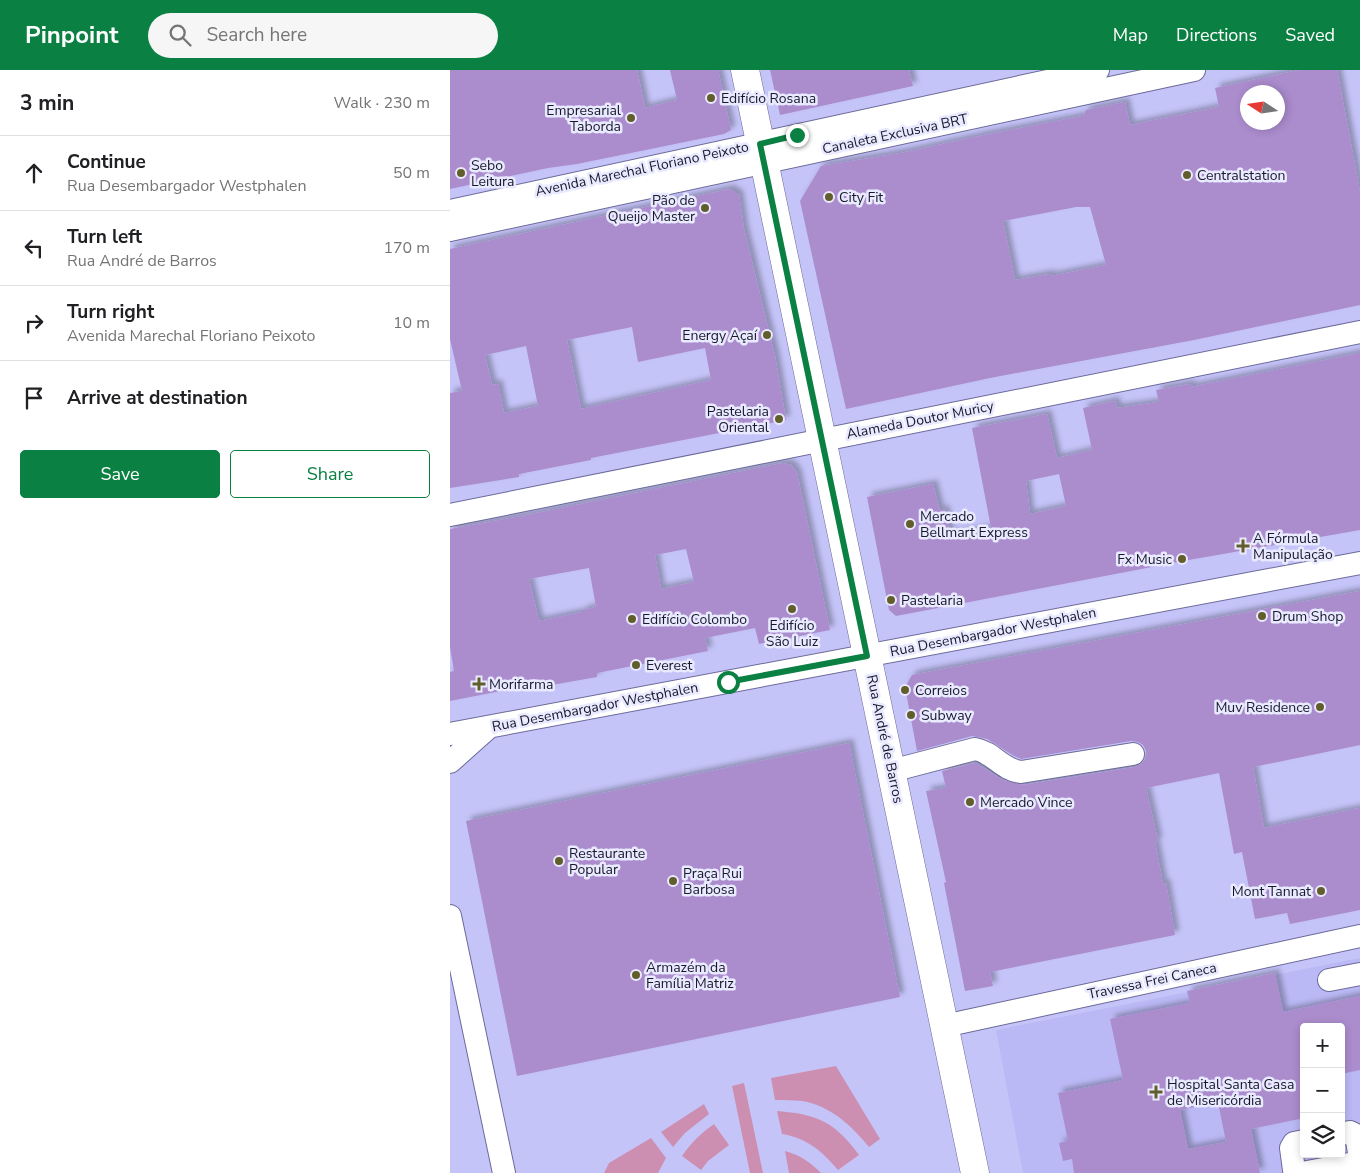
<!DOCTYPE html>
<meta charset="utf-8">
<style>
body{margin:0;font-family:"Nunito Sans",sans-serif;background:#f6f6f6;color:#202124}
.controls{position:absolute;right:15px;bottom:15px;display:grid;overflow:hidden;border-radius:5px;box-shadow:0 2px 8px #0003}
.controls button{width:45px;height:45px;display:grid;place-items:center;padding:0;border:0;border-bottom:1px solid #e0e0e0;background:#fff;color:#202124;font:25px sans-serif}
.compass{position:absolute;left:790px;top:15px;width:45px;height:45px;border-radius:50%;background:#fff;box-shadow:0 2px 8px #0003;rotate:282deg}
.stop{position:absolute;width:15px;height:15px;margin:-11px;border:4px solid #0b8043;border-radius:50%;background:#fff}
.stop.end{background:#0b8043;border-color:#fff;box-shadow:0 1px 5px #0008}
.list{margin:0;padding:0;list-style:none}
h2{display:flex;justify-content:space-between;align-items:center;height:65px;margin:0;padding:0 20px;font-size:21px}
h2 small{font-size:16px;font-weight:400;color:#757577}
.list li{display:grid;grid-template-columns:32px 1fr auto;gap:15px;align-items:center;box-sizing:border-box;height:75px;padding:0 20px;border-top:1px solid #e0e0e0}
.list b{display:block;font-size:19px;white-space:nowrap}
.list p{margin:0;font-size:16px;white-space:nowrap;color:#757577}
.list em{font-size:16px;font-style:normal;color:#757577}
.actions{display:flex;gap:10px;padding:15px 20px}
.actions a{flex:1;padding:11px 0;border:1px solid #0b8043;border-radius:5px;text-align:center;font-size:18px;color:#0b8043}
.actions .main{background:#0b8043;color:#fff}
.icon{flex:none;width:28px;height:28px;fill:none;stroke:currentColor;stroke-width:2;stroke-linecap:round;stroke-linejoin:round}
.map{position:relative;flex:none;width:910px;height:1103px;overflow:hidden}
header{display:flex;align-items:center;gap:30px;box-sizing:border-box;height:70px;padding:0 25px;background:#0b8043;color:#fff}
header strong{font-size:24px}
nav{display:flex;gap:28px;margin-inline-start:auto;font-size:18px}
.search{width:350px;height:45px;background:#f6f6f6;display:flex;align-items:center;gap:12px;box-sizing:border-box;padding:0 18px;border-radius:28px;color:#757577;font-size:19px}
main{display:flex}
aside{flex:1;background:#fff}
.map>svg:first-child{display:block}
.built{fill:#bbb9f5;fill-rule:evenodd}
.green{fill:#cd8fb1}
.building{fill:#ab8ccd;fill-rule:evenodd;filter:url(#shadow)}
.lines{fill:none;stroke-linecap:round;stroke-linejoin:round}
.minor-casing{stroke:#6c6a99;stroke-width:24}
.major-casing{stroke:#6c6a99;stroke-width:29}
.minor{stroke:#fff;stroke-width:22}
.major{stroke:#fff;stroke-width:28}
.route{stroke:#0b8043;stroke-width:6}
.poi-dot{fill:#625e2b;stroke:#e9e9ff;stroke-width:2}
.labels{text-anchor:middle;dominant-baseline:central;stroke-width:5;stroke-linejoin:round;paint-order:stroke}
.poi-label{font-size:14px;fill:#19182b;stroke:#e9e9ff;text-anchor:start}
.street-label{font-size:14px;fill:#19182b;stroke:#e9e9ff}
</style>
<header>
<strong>Pinpoint</strong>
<div class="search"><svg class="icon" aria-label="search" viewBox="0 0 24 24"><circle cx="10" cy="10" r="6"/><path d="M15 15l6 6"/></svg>Search here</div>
<nav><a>Map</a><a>Directions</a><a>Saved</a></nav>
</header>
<main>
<aside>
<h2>3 min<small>Walk · 230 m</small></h2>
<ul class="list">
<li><svg class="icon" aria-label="ahead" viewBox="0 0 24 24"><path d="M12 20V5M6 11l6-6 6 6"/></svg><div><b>Continue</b><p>Rua Desembargador Westphalen</p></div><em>50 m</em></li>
<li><svg class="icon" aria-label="left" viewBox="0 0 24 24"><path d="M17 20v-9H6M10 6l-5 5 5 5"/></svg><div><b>Turn left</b><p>Rua André de Barros</p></div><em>170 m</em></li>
<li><svg class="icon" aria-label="right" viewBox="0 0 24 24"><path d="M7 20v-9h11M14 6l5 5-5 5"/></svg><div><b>Turn right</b><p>Avenida Marechal Floriano Peixoto</p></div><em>10 m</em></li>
<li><svg class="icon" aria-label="arrive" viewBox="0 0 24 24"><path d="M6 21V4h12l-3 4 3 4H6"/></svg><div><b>Arrive at destination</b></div></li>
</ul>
<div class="actions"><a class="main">Save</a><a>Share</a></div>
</aside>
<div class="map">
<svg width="910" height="1103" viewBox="0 0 910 1103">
<defs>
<filter id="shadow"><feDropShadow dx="4.5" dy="-4.5" stdDeviation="2.5" flood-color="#0004"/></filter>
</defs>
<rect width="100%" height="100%" fill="#c5c4f9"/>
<path class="built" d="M910 888V1103H573L546 960ZM854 957H891V1084H854Z"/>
<path class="green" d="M386 996 430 1069 419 1077C402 1056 381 1036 352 1031 344 1030 334 1030 325 1030L321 1008Z
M294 1013 313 1103H300L282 1016Z
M254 1034 259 1044 235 1063 223 1077 211 1062Z
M327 1041C367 1044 385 1052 409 1085L388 1100C372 1081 357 1068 332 1064Z
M264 1054 279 1075 258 1091 251 1100 232 1086C241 1073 251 1063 264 1054Z
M201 1068 216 1088 208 1103H154L159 1093Z
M335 1081C350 1085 360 1092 371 1103H339Z"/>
<path class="building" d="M0 0H187L195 38 227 30 220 0H268L281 60 274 64 127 94 98 98 0 119Z
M320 0H459L463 16 330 45Z
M849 0H887L910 122V235L744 270 540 308 396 339 350 131 371 96 451 83 534 65 633 46 636 40 675 32 680 55 769 37 765 18ZM798 22H828V52H798ZM626 137H640L656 195 601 206 600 204 565 210 553 151Z
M280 119 289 125 294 159 325 286 336 350 141 388V390L69 404V407L0 418V323L12 321 0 269V179ZM182 257 188 292 255 278 261 310 131 339 117 270ZM76 276 88 336 54 343 48 314 42 315 35 285Z
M910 283V460L733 491 446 546 439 540 417 427 483 414 490 441 495 439 500 465 541 458 522 358 597 344 607 388 642 380 633 338 665 331 667 338 709 332 706 320 740 314 741 317ZM609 404 616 436 580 444 576 411Z
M333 393 341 395 347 403 380 560 309 574 305 558 255 568 258 581 147 603V607L96 616V612L0 631V602L4 601 0 577V459L67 447ZM236 479 244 512 211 519 205 485ZM139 498 146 537 133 540V542L89 551 79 509Z
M910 521V675L803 697 814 758 910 738V840L840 854 837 843 805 849 792 782 784 784 769 703 696 718 708 771 705 772 713 814 716 813 725 865 540 902 543 916 515 921 494 813 496 812 476 721 496 718 492 701 525 693 553 710 573 715 685 697 691 694 695 689 696 681 693 675 688 672 681 671 571 689 564 686 537 669 522 666 467 681 455 617 462 605Z
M399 673 450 927 67 1006 16 751Z
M825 903 833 942 910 926V1000L891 1004V957H854V1048L801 1059 810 1103H624L622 1089 613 1091 609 1073 618 1071 608 1023 673 1010 660 949 740 933 737 921ZM768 1032 776 1072 738 1079 730 1040Z"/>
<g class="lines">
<g class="minor-casing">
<path id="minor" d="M0 141 648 0
M0 160 744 0
M0 445 910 262
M0 664 910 493
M0 692 38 658
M441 701 525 679C543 682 552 700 571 702L683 684
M0 846 54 1103
M879 910 910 904
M494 956 910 866
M891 1064 900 1062 906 1065 910 1089
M854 1071 844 1073 841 1078 844 1100 852 1103 910 1092"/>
</g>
<g class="major-casing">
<path id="major" d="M295 0 525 1103"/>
</g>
<use href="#minor" class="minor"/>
<use href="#major" class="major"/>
</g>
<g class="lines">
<path class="route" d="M278 612 417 586 310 74 347 65"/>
</g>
<g class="poi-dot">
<circle cx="261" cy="28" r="5"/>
<circle cx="181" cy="48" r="5"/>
<circle cx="11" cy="103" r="5"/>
<circle cx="737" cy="105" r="5"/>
<circle cx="379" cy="127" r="5"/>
<circle cx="255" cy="138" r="5"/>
<circle cx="317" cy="265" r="5"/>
<circle cx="329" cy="349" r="5"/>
<circle cx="460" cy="454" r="5"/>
<path d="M790.5 468.5h5v5h5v5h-5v5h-5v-5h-5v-5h5z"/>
<circle cx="732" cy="489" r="5"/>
<circle cx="441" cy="530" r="5"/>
<circle cx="342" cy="539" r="5"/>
<circle cx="812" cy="546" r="5"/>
<circle cx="182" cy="549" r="5"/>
<circle cx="186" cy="595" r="5"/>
<path d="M26.5 606.5h5v5h5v5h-5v5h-5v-5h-5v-5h5z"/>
<circle cx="455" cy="620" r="5"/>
<circle cx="870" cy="637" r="5"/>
<circle cx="461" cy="645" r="5"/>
<circle cx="520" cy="732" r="5"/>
<circle cx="109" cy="791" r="5"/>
<circle cx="223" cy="811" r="5"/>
<circle cx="871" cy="821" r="5"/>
<circle cx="186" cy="905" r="5"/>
<path d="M703.5 1014.5h5v5h5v5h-5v5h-5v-5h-5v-5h5z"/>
</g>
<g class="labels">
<g class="poi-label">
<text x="271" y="28">Edifício Rosana</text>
<text x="171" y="40" text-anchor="end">Empresarial<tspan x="171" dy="16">Taborda</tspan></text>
<text x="21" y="95">Sebo<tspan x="21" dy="16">Leitura</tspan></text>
<text x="747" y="105">Centralstation</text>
<text x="389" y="127">City Fit</text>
<text x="245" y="130" text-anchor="end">Pão de<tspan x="245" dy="16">Queijo Master</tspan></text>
<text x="307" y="265" text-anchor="end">Energy Açaí</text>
<text x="319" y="341" text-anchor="end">Pastelaria<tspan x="319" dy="16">Oriental</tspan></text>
<text x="470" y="446">Mercado<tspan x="470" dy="16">Bellmart Express</tspan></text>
<text x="803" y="468">A Fórmula<tspan x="803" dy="16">Manipulação</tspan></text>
<text x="722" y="489" text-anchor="end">Fx Music</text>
<text x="451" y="530">Pastelaria</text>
<text x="822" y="546">Drum Shop</text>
<text x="192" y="549">Edifício Colombo</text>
<text x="342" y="555" text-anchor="middle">Edifício<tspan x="342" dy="16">São Luiz</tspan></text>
<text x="196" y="595">Everest</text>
<text x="39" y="614">Morifarma</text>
<text x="465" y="620">Correios</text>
<text x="860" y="637" text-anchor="end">Muv Residence</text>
<text x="471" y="645">Subway</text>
<text x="530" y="732">Mercado Vince</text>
<text x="119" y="783">Restaurante<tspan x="119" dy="16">Popular</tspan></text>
<text x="233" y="803">Praça Rui<tspan x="233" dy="16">Barbosa</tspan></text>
<text x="861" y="821" text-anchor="end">Mont Tannat</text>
<text x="196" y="897">Armazém da<tspan x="196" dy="16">Família Matriz</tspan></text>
<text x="717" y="1014">Hospital Santa Casa<tspan x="717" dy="16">de Misericórdia</tspan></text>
</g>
<g class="street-label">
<text transform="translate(445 64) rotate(-12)">Canaleta Exclusiva BRT</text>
<text transform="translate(192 99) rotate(-12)">Avenida Marechal Floriano Peixoto</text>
<text transform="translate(470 350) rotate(-11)">Alameda Doutor Muricy</text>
<text transform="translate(543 562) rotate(-11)">Rua Desembargador Westphalen</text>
<text transform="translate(145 637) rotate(-11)">Rua Desembargador Westphalen</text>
<text transform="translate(435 669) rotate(78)">Rua André de Barros</text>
<text transform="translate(702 911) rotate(-12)">Travessa Frei Caneca</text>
</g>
</g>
</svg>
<div class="controls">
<button>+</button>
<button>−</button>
<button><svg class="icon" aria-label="layers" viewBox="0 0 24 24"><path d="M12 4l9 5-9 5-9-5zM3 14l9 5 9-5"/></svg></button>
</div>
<svg class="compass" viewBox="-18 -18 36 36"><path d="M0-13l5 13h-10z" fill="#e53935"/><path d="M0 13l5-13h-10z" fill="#757577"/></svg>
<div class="stop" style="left:278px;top:612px"></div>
<div class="stop end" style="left:347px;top:65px"></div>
</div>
</main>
